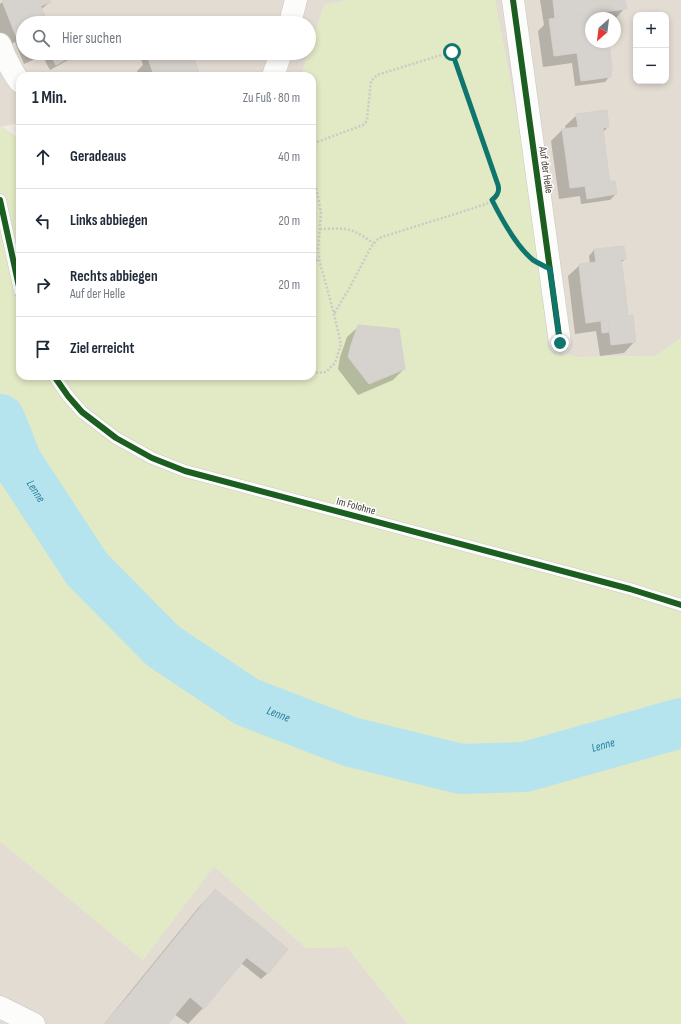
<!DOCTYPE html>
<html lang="de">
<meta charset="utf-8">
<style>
body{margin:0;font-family:"Sofia Sans Condensed",sans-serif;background:#f2f2f3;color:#1f2937}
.controls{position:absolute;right:12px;top:12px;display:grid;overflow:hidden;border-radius:8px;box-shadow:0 2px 6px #0003}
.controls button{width:36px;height:36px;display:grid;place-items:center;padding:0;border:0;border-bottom:1px solid #e0e1e3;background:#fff;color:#1f2937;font:20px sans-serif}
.compass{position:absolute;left:585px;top:12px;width:36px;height:36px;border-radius:50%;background:#fff;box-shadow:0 2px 6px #0003;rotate:208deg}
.stop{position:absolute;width:12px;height:12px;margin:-9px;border:3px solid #0f766e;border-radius:50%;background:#fff}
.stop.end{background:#0f766e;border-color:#fff;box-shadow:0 1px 4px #0008}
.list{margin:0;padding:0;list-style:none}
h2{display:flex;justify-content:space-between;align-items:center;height:52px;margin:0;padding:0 16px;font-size:17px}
h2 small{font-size:13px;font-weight:400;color:#747a83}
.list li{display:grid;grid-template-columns:26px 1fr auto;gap:12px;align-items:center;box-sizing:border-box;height:64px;padding:0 16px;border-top:1px solid #e0e1e3}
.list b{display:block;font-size:15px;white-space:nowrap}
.list p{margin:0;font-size:13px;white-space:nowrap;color:#747a83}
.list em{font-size:13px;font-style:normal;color:#747a83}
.icon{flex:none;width:22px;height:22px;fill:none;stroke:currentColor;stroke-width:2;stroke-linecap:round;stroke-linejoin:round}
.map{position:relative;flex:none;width:681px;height:1024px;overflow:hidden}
.search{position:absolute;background:#fff;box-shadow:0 2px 6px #0003;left:16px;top:16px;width:300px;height:44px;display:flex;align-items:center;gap:10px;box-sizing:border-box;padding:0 14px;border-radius:22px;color:#747a83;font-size:15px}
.panel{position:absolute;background:#fff;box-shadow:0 2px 6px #0003;left:16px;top:72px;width:300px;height:308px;border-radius:12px}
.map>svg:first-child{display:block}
.residential{fill:#e3dcd3;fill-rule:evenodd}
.green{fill:#e2e9c5}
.shadow{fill:#0003}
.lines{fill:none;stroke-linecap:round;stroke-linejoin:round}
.river{stroke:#b5e3ee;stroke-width:50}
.building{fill:#d6d2cd;stroke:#d7d1cc}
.lane-casing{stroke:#cbc7c3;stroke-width:13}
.street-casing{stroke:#cbc7c3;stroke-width:23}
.path{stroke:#cdc9c6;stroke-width:2.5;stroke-dasharray:2 2;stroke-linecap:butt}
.lane{stroke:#fcfcfb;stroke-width:12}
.street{stroke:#fcfcfb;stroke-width:22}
.cycleway-casing{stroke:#fff;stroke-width:8}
.cycleway{stroke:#1b5e20;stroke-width:6}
.route{stroke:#0f766e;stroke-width:5}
.labels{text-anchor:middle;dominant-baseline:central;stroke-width:3;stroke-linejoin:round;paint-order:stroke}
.street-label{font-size:11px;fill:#443a33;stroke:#fff}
.water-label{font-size:12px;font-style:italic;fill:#26809b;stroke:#fff}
</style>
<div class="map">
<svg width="681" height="1024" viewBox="0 0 681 1024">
<rect width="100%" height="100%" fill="#eeebe6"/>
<path class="residential" d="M0 0H350L324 5 309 51V23H23V53H308L301 76H20V123L0 127Z
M495 0H681V338L656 356 575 357 548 347 525 159ZM636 15H666V81H636ZM591 18H615V42H591Z
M0 841 143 960 214 866 306 948 347 947 408 1024H0Z"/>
<path class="green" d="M350 0H495L525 159 548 347 575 357 656 356 681 338V1024H408L347 947 306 948 214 866 143 960 0 841V127L1 126 20 139V376H312V76H301L324 5Z"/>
<path class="shadow" d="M4 0H49L50 2 44 7 41 9 46 23H23V53H46L44 55 24 64 15 42 5 46 0 34V4Z
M540 0H624L625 8 615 19V18H591V42H608L610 76 605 82 575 86 572 63 543 67 538 31 544 25Z
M55 53H76L70 59 50 70 45 61 51 56Z
M147 53H191L198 71 193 76H139L137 71 143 65 141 59Z
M577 115 608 127 603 132 609 184 610 182 616 194 610 200 581 204 580 196 559 199 551 141 562 130H566L565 126Z
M594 250 625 259 620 264 627 317 635 341 624 353 600 356 596 331 575 334 568 276 580 265 590 264 589 256Z
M359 326 404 369 393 380 358 395 338 369 340 357 347 337Z
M215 891 287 949 267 974 261 979 241 963 203 1008 188 1024 174 1014 166 1024H104L199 907Z"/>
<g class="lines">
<path class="river" id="s1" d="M0 419 17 462 87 569 163 646 247 702 351 742 461 769 525 767 681 723"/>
</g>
<path class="building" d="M3 0H38L48 23H23V33L16 36 2 1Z
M38 0H50L51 2 41 6Z
M553 0H625L627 9 555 18Z
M603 11V13L596 14 597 18H591V42H599L600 50 554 56 549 19Z
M606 13 607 18H597L596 14Z
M599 42H609L612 68 611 77 581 81 580 74 611 69 609 55 601 56Z
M600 50 601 56 609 55 611 69 580 74 577 53Z
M53 53H77L56 65 50 55Z
M154 53H192L199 72 187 76H163L162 74 158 76H154L148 58 155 56Z
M607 110 609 127 603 128 606 153 566 158 562 129 578 127 576 114Z
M606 153 610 183 570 188 566 158Z
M610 181H615L617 194 587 199 585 186 610 183Z
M624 246 626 259 621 260V259L596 262 594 249Z
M621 259 625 288 582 293 579 264Z
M625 288 628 316 633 315 636 342 611 345 608 320 586 323 582 293Z
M608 320 609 332 602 333 601 321Z
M358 325 399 329 405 369 369 384 348 357 351 345Z
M215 889 268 932 247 958V957L204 1009 190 997 179 1010 154 989 141 1005 129 995Z
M268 932 288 949 268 974 247 958Z
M154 989 179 1010 168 1024H104L129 995 141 1005Z"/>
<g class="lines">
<g class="lane-casing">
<path id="lane" d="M0 200 20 291
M54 376 68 396 82 412 116 438 152 458 185 471 630 589 681 605"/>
</g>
<g class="street-casing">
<path id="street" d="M513 0 560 343
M290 23 296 0
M0 44C5 57 11 71 20 82
M273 76 281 53
M0 1007 34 1024"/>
</g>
<path class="path" d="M312 148 317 142 363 125 366 122 367 119 371 81 377 75 451 52 499 189 498 193 495 197 491 202 474 208 382 237 378 239 371 247 350 287 334 314
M312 177 317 192 321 213 318 250 319 259 334 314 341 344 335 363 326 372 312 373
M492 200 500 216 520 245
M320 229C331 229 343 227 353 231 360 234 367 239 374 243
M312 262 319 259"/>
<use href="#lane" class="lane"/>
<use href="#street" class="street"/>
<g class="cycleway-casing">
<path id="cycleway" d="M513 0 560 343
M0 200 20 291
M54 376 68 396 82 412 116 438 152 458 185 471 630 589 681 605"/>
</g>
<use href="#cycleway" class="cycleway"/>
</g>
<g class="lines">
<path class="route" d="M452 52 498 185C500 192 497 196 492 200 502 220 516 246 533 260 538 263 544 266 550 269L560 343"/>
</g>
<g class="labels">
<g class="street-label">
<text transform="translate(546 170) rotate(82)">Auf der Helle</text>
<text transform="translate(356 506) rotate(15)">Im Folohne</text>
</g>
<g class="water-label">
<text stroke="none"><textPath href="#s1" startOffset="81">Lenne</textPath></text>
<text stroke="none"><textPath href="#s1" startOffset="417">Lenne</textPath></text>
<text stroke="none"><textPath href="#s1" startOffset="753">Lenne</textPath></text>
</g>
</g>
</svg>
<div class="controls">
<button>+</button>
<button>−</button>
</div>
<svg class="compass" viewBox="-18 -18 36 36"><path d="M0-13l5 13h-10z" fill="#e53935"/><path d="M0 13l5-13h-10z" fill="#747a83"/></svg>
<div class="stop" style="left:452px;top:52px"></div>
<div class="stop end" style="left:560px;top:343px"></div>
<div class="search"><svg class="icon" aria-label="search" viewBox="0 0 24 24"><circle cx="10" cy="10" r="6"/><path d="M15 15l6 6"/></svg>Hier suchen</div>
<section class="panel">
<h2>1 Min.<small>Zu Fuß · 80 m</small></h2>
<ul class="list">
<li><svg class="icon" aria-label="ahead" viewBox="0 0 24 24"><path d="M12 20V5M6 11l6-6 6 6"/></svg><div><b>Geradeaus</b></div><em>40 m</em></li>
<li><svg class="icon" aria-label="left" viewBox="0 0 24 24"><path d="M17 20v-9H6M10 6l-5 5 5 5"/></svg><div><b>Links abbiegen</b></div><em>20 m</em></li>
<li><svg class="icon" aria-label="right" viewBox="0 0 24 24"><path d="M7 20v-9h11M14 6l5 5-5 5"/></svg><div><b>Rechts abbiegen</b><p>Auf der Helle</p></div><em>20 m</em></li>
<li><svg class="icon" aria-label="arrive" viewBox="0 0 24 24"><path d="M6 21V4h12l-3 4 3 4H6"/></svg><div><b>Ziel erreicht</b></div></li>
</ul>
</section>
</div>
